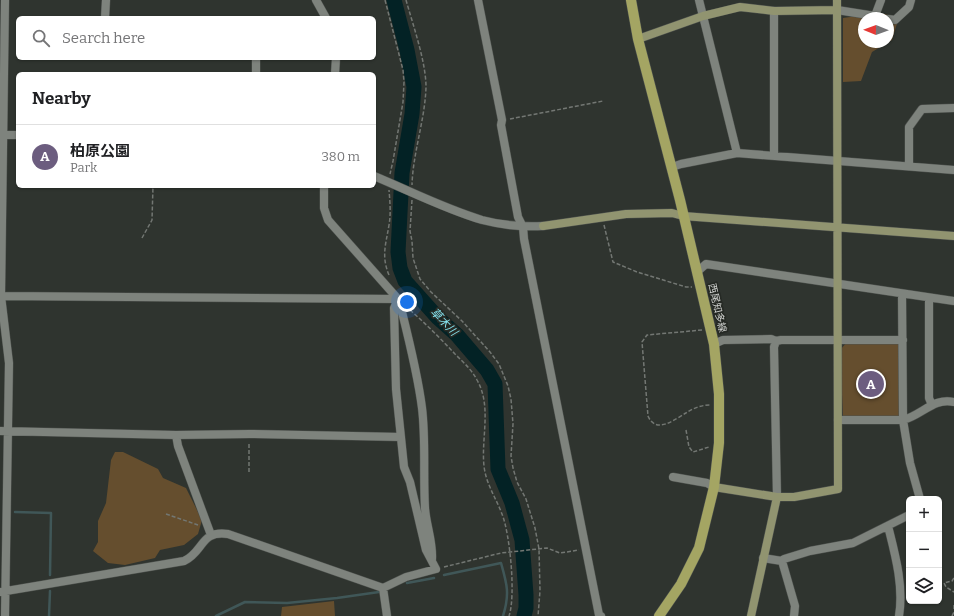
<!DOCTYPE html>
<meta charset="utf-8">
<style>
body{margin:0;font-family:Bitter,"Noto Sans JP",serif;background:#f2f2f2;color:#202124}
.controls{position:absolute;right:12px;bottom:12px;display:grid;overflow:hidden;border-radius:6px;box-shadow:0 1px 3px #0004}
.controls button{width:36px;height:36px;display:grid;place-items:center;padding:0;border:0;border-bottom:1px solid #e0e0e0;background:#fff;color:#202124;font:20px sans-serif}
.compass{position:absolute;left:858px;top:12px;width:36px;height:36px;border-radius:50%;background:#fff;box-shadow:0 1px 3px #0004;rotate:271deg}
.you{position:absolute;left:407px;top:302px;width:14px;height:14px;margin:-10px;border:3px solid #fff;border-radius:50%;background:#1a73e8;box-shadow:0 0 0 6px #1a73e833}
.badge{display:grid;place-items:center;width:26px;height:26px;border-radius:50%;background:#6c5d7f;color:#fff;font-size:13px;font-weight:700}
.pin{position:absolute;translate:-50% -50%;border:2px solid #fff;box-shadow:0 1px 4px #0006}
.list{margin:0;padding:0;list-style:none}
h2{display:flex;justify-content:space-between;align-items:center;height:52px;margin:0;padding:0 16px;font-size:17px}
h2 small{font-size:13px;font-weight:400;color:#757577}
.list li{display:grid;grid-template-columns:26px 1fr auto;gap:12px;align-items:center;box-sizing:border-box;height:64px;padding:0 16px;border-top:1px solid #e0e0e0}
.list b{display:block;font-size:15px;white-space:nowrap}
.list p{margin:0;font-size:13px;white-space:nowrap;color:#757577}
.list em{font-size:13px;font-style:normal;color:#757577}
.icon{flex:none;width:22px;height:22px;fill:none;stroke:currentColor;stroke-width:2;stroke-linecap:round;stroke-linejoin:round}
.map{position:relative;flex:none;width:954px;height:616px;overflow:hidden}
.search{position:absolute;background:#fff;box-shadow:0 1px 3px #0004;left:16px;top:16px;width:360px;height:44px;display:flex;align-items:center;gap:10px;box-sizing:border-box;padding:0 14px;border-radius:6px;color:#757577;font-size:15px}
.panel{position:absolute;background:#fff;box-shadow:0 1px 3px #0004;left:16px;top:72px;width:360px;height:116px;border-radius:6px}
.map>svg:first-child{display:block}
.green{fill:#654e2e;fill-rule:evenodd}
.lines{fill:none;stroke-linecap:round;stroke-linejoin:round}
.stream{stroke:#405758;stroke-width:2.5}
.river{stroke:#032225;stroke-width:15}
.street-casing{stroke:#4e524e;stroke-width:9}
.secondary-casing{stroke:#4e524e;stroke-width:9}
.primary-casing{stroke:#4e524e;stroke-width:11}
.path{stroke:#737773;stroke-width:1.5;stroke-dasharray:4 2;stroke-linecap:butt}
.street{stroke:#7e837d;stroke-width:8}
.secondary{stroke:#919470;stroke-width:8}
.primary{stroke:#a4a563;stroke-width:10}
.labels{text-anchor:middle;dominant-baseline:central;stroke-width:3.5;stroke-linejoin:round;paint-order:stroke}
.street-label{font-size:10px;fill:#d0d2cf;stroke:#262a25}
.water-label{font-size:11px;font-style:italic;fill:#85e2ee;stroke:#262a25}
</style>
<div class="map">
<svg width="954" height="616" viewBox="0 0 954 616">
<rect width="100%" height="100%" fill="#2f342f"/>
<path class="green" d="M879 13 899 17 892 40 872 52 861 81 843 82V18ZM864 18H888V42H864Z
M903 340 900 417H843L840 350 847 342Z
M115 452H123L158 469 163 478 186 488 202 520 198 534 184 545 160 550 155 558 125 565 108 563 93 551 98 542V521L106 503 111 460Z
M334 601 335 616H281L282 607Z"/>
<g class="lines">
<path class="stream" d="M15 512 51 513 50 575
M444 575 501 563C507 584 510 594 503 616
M407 583 434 578
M49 616 50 591
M216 616 245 602 287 603 337 598 379 592"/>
<path class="river" d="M394 0 407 50 414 87 412 114 402 173 398 252 400 268 405 281 438 318 457 335 487 370 495 384 498 469 512 503 522 540 526 595V608L524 616"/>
<g class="street-casing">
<path id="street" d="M316 0 326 18
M478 0 502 120 501 125 518 217 523 227 524 239 599 615 601 616
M699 0 737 153
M837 10 875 16 881 0
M774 11V156
M105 18 106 0
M888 19 895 20 909 7 911 0
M256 74V58
M335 74 336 58
M0 135H18
M909 166V127L922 109 954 108
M672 167 681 164 737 153 954 170
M374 176C410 191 445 209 482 220 501 225 523 227 543 226
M324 186V208L328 220 398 299 402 312C410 344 418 376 422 408 426 441 423 474 425 508 426 525 433 541 432 559
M697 272 706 264 954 301
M0 296 398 299
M929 298V398L932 405
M776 341 774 347 777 497
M714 344 723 340 771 339 776 341 781 340H903
M838 420H903L902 294
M0 431 176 435 250 434 401 437
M176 435 178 446 211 535
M673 477 707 483 714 487
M920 499 910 463 903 420C922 415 934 397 954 402
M888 526C895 554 904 586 899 616
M763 558 782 561 784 559 810 551 853 543 909 515
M782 561 795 606 794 616
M383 588 387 616
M0 592 184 561C204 552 200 530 228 534L383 588 406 577 436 569 426 550 410 482 404 467 396 389 394 308 398 299
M5 616 9 363 1 296 5 0"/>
</g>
<g class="secondary-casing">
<path id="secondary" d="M638 39 703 16 740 7 774 11 837 10
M543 226 626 214 672 213 683 216 954 236
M714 487 777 497H794L838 489 837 0
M751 616 777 497"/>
</g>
<g class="primary-casing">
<path id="primary" d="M631 0 638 39 680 200 714 344 719 394V443L714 487 699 548 681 584 659 616"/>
</g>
<path class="path" d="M385 0 403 70 404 82 403 102 393 161 390 174
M406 0C413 25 426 62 426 87 425 120 413 152 412 185
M510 119 603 101
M412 200 410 231 412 241 413 258 420 279 431 292 462 321 490 352 499 364 508 386 511 399 513 424 511 456 513 468 517 482 526 499 535 528 539 549 540 591 538 616
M604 225 613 262 637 272 686 287H692
M142 238 152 220 153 186
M389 275C381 256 386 244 389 225 391 214 390 202 389 190
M410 310C426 324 441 339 455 354 463 362 472 370 477 380 492 406 481 438 484 466 486 484 496 498 502 514 510 534 516 596 509 616
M702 330 647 335 642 342 648 416C656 435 675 419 686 413 693 408 702 405 710 405
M686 430 689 447 693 452 709 447
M249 472V442
M166 514 198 525
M939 562 941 569
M444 567 501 553 547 548 560 553 579 550
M954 578 952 581 944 583 946 587 954 592
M954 605V609
M952 616 954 612"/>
<use href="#street" class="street"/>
<use href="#secondary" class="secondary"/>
<use href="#primary" class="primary"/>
</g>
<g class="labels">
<g class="street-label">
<text transform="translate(717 308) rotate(77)">西尾知多線</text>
</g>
<g class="water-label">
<text transform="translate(444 322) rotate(46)">草木川</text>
</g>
</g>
</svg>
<div class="controls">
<button>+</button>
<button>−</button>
<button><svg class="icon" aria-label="layers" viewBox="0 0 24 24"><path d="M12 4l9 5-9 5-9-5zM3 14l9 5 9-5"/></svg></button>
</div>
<svg class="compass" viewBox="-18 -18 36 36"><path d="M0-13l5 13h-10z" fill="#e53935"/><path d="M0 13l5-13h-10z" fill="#757577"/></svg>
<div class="you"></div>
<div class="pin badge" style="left:871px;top:384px">A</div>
<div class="search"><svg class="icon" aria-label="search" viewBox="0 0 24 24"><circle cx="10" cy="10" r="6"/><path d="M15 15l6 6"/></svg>Search here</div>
<section class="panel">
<h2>Nearby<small></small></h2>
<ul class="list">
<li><span class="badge">A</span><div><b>柏原公園</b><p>Park</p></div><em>380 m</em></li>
</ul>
</section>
</div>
